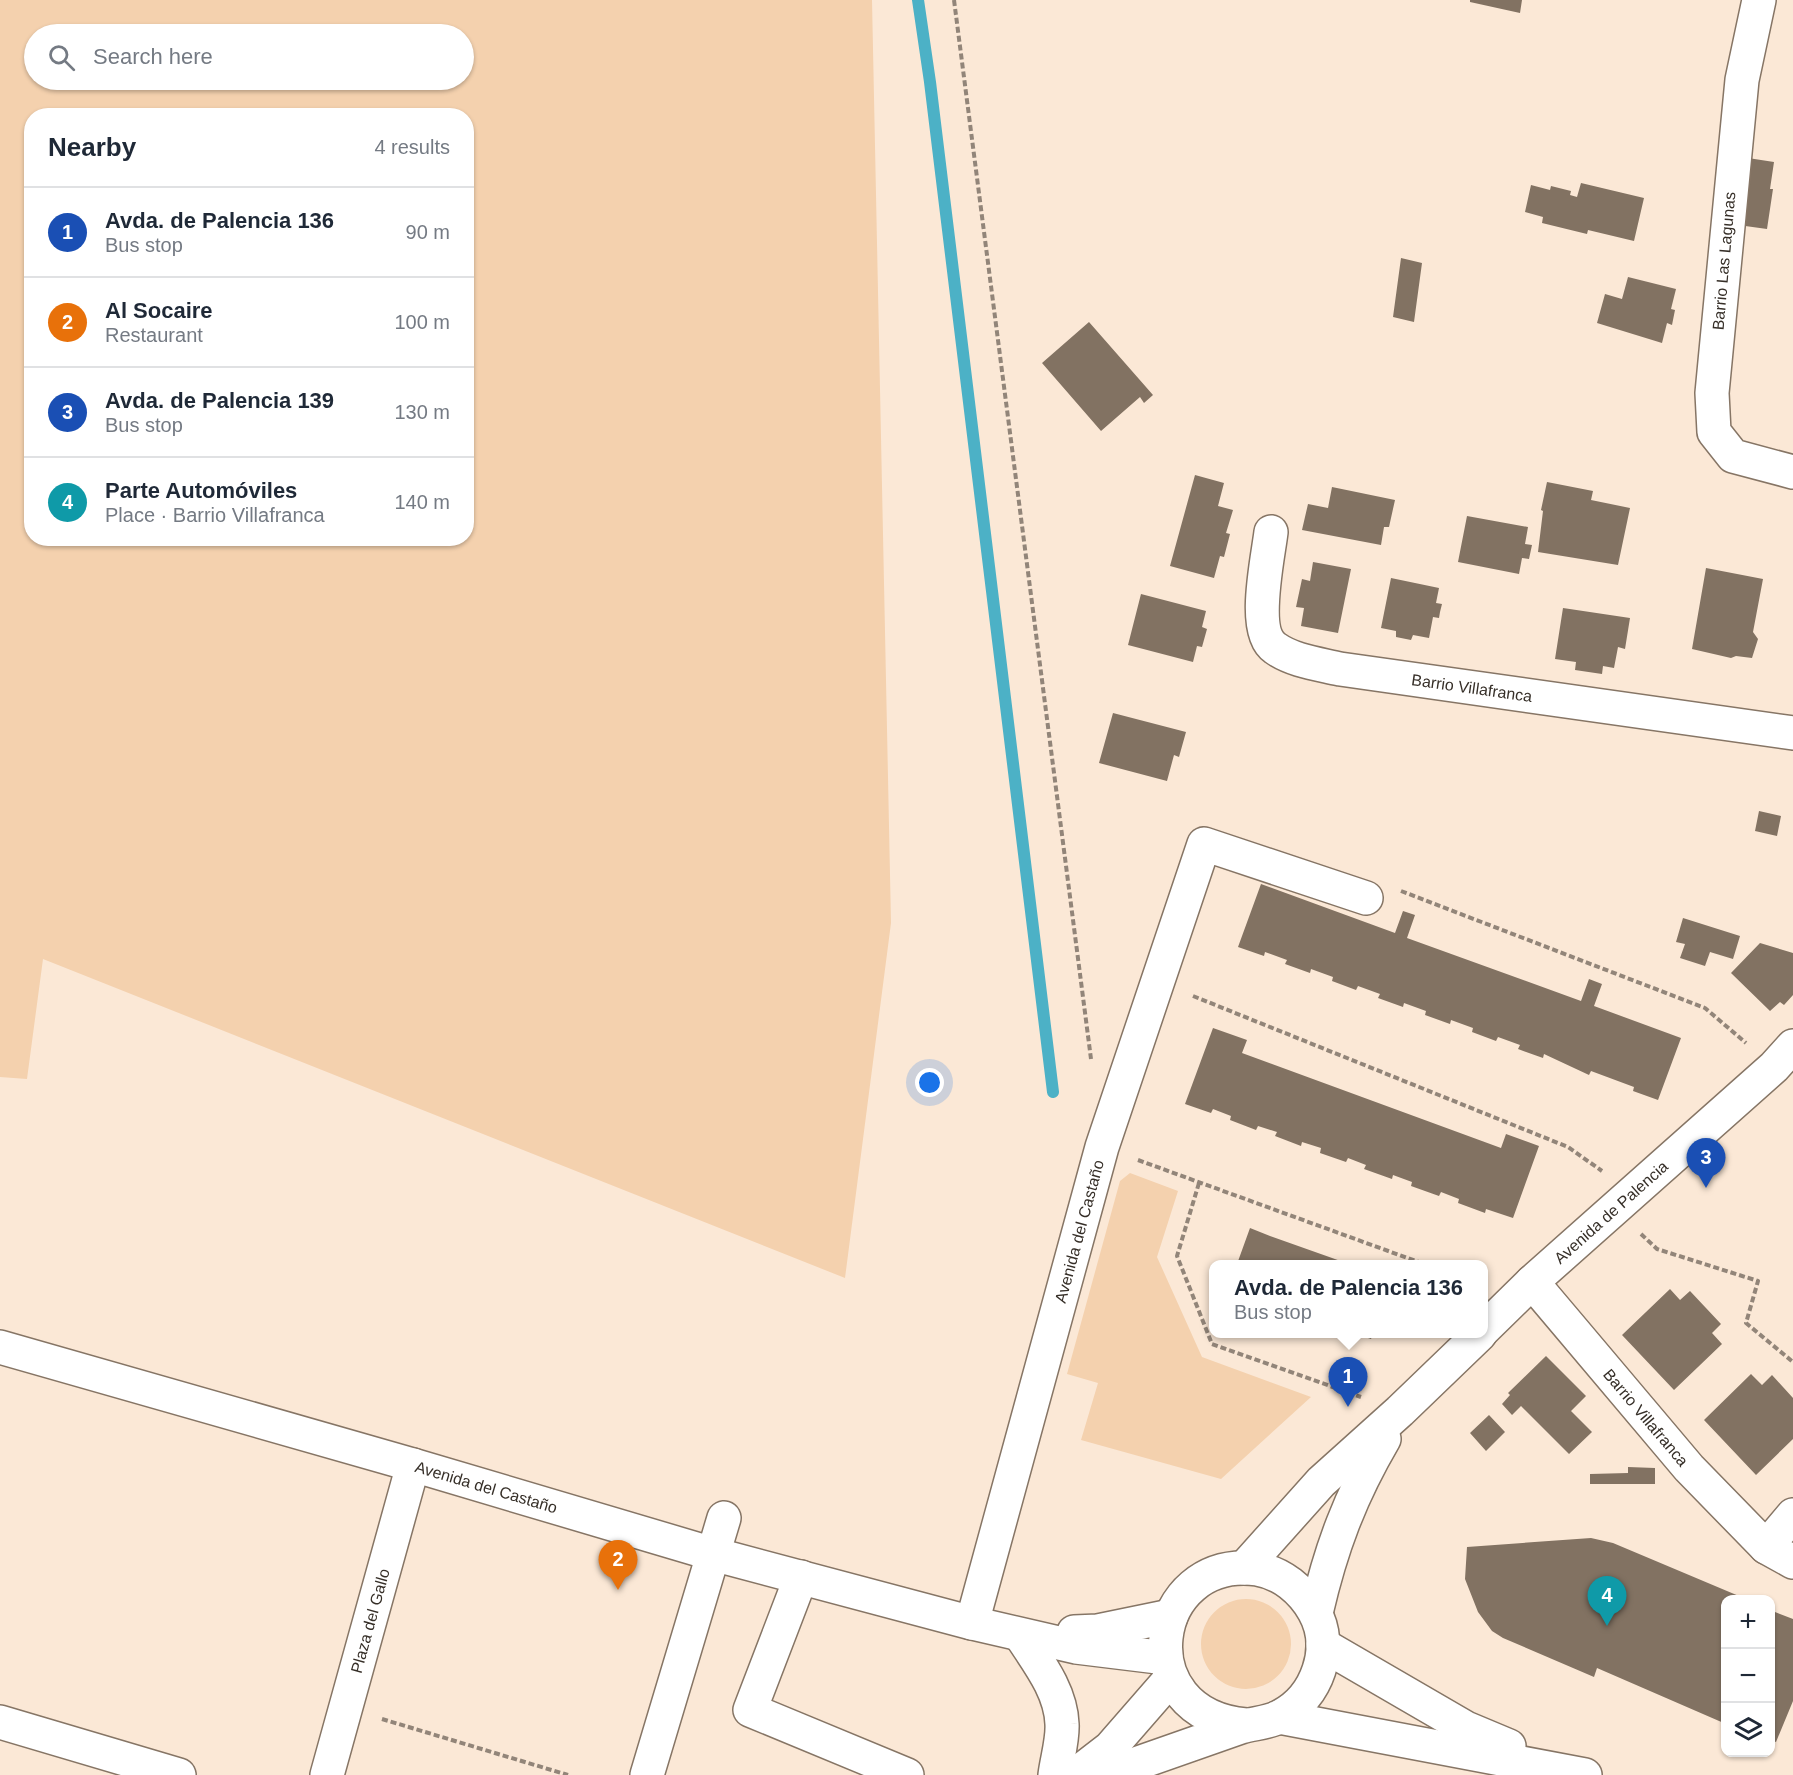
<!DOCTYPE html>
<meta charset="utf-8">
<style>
body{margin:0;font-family:Helvetica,sans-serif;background:#f2f2f3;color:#1f2937}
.controls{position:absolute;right:18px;bottom:18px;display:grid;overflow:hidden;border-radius:12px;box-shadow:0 2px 4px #0004}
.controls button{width:54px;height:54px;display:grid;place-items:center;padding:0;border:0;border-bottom:2px solid #e0e1e3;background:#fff;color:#1f2937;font:30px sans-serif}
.you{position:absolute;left:930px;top:1083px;width:21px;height:21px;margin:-15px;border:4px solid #fff;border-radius:50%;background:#1a73e8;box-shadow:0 0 0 9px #1a73e833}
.badge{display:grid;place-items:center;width:39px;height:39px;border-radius:50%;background:#0f766e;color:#fff;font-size:20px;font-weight:700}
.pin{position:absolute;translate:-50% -50px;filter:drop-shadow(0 2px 3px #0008)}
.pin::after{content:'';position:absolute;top:32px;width:21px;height:18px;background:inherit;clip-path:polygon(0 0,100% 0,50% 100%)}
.popup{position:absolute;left:1209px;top:1260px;width:279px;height:78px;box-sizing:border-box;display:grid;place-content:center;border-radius:12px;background:#fff;filter:drop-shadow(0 2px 4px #0005);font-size:20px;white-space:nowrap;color:#747a83}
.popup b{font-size:22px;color:#1f2937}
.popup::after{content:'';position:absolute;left:50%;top:100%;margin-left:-12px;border:12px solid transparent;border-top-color:#fff}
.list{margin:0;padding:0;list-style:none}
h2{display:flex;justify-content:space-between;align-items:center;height:78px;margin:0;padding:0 24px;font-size:26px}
h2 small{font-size:20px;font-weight:400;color:#747a83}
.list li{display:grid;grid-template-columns:39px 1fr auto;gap:18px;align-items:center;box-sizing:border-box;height:90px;padding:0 24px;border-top:2px solid #e0e1e3}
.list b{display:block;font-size:22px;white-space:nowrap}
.list p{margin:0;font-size:20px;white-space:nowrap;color:#747a83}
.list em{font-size:20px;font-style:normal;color:#747a83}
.icon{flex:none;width:33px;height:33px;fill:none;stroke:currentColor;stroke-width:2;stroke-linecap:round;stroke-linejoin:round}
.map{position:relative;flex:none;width:1793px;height:1775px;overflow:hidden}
.search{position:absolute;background:#fff;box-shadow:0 2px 4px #0004;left:24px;top:24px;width:450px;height:66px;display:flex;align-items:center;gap:15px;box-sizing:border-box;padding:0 21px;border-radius:33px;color:#747a83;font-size:22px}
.panel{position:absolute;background:#fff;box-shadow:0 2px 4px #0004;left:24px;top:108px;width:450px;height:438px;border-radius:24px}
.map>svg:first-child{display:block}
.green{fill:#f4d1ae;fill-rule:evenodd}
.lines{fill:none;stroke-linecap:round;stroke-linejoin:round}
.stream{stroke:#4cb1c6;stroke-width:12}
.building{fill:#827262}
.minor-casing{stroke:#867565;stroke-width:36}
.highway-casing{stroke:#867565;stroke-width:36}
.path{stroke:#928579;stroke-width:4;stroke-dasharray:6 3;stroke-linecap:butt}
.minor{stroke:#fff;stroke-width:33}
.highway{stroke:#fff;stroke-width:33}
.labels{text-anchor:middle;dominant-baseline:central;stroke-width:6;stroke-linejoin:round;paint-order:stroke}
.street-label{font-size:16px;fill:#362f28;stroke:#fff}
</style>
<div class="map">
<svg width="1793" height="1775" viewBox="0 0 1793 1775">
<rect width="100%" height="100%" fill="#fbe8d6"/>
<path class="green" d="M0 0H872L891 923 845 1278 43 959 27 1079 0 1077ZM34 34H464V80H34ZM32 116H466V538H32Z
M1130 1173 1178 1191 1157 1257 1202 1357 1311 1397 1221 1479 1081 1440 1098 1383 1067 1374 1120 1181Z
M1201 1644a45 45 0 1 1 90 0a45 45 0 1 1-90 0Z"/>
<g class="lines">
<path class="stream" d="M918 0 930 82 1053 1092"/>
</g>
<path class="building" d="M1470 0H1522L1520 13 1470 2Z
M1748 158 1774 162 1770 189H1773L1767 229 1738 225Z
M1581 183 1644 198 1634 241 1588 230 1587 234 1542 223 1543 217 1525 212 1531 185 1550 190 1551 186 1571 191 1570 195 1577 197Z
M1401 258 1422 263 1414 322 1393 317Z
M1628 277 1676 289 1671 309 1675 310 1672 325 1667 323 1662 343 1597 323 1605 294 1622 299Z
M1089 322 1153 395 1144 403 1140 397 1101 431 1042 363Z
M1195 475 1224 483 1218 506 1233 510 1226 533 1230 534 1224 557 1220 556 1214 578 1170 566Z
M1547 482 1593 491 1591 500 1630 508 1618 565 1538 552 1543 511 1541 510Z
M1332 487 1395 500 1389 527H1384L1381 545 1302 530 1308 504 1328 508Z
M1467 516 1528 527 1525 544 1532 545 1529 559 1522 558 1519 574 1458 562Z
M1313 562 1351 569 1338 633 1301 626 1304 608 1296 607 1302 579 1310 581Z
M1706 568 1763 579 1753 632 1758 639 1752 658 1736 656 1731 658 1692 649Z
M1391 578 1439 588 1436 603 1442 604 1440 612 1439 618 1433 617 1429 638 1413 635 1411 640 1396 637V631L1381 628Z
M1141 594 1206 611 1202 627 1207 629 1202 647 1197 646 1193 662 1128 645Z
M1563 608 1630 618 1625 649 1618 647 1614 668 1603 666 1602 674 1575 670 1576 662 1555 659Z
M1113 713 1186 732 1179 757 1174 755 1167 781 1099 763Z
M1759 811 1781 816 1777 836 1755 831Z
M1261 884 1395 933 1403 911 1415 915 1407 938 1581 1001 1589 979 1602 984 1594 1006 1681 1038 1658 1100 1633 1091 1634 1087 1591 1071 1589 1075 1544 1054 1543 1058 1518 1049 1520 1045 1498 1037 1496 1041 1472 1032 1473 1028 1451 1020 1450 1024 1425 1015 1426 1011 1404 1003 1403 1007 1378 998 1380 994 1358 986 1356 990 1332 981 1333 977 1311 969 1310 973 1285 964 1287 960 1265 952 1264 956 1238 947Z
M1683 918 1740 936 1733 959 1710 952 1705 966 1680 958 1685 944 1676 942Z
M1760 943 1793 953V995L1784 1005 1780 1002 1770 1011 1731 973Z
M1213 1028 1247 1040 1242 1053 1501 1148 1506 1134 1539 1146 1513 1218 1486 1209 1485 1213 1458 1203 1459 1199 1441 1192 1439 1196 1411 1186 1412 1182 1393 1175 1392 1179 1364 1169 1366 1165 1348 1158 1346 1162 1320 1153 1321 1148 1302 1142 1301 1146 1275 1136 1277 1132 1258 1126 1256 1130 1230 1120 1231 1116 1213 1109 1211 1113 1185 1104Z
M1250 1228 1270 1236 1349 1264H1237Z
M1670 1289 1680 1300 1690 1291 1721 1324 1712 1333 1722 1344 1674 1390 1622 1335Z
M1356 1334H1373L1371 1339Z
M1546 1356 1586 1396 1571 1411 1592 1432 1569 1454 1521 1406 1512 1415 1502 1404 1510 1395 1508 1393Z
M1751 1374 1762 1385 1772 1375 1793 1398V1439L1756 1475 1704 1420Z
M1489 1415 1505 1432 1486 1451 1470 1433Z
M1628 1467 1655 1468V1484H1590V1474L1628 1473Z
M1591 1538 1613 1543 1746 1599 1726 1600V1724L1597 1668 1594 1677 1503 1638 1492 1631 1478 1612 1465 1579 1467 1547Z
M1770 1610 1793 1619V1701L1776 1742 1770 1740Z"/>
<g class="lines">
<g class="minor-casing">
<g id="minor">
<path d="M1759 0 1742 80 1712 393 1714 432 1733 456 1793 472"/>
<path id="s1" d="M1271 532C1268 558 1251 632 1275 648 1293 661 1319 664 1340 669L1793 733"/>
<path id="s2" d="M1532 1282 1689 1468 1766 1547 1793 1562"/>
<path id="s3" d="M0 1347 413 1465 713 1554 972 1623 1076 1647 1166 1658"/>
<path d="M1766 1547 1793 1515"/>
<path d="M801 1577 750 1710 907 1775"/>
<path id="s4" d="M972 1623 1102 1147 1204 844 1366 898"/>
<path d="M1074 1632 1098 1631 1171 1616"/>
<path d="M1021 1636C1038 1662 1061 1691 1062 1724 1063 1740 1057 1759 1055 1775"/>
<path d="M1323 1645 1466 1728 1509 1746"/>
<path d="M1279 1717 1585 1775"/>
<path d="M0 1722 179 1775"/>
<path id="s5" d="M327 1775 413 1465"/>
<path d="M647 1775 724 1518"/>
</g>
</g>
<g class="highway-casing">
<g id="highway">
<path id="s6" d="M1483 1330 1532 1282 1774 1067 1793 1046"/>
<path d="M1244 1568 1321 1482 1400 1411 1480 1334"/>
<path d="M1316 1613C1331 1548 1350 1497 1384 1439"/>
<path d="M1075 1775 1110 1748 1171 1678"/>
<path d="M1104 1775C1150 1759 1196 1743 1241 1727 1254 1723 1269 1723 1281 1716 1317 1697 1335 1648 1314 1611 1302 1590 1282 1573 1257 1569 1149 1555 1126 1714 1246 1725"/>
</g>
</g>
<path class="path" d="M954 0 1091 1059
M1401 891 1705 1008 1746 1043
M1193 996 1568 1147 1602 1171
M1138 1160 1424 1264
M1199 1183 1177 1256 1212 1344 1361 1397
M1641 1234 1657 1249 1758 1281 1746 1323 1793 1362
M382 1719 568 1775"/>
<use href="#minor" class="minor"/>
<use href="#highway" class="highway"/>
</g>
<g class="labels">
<g class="street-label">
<text transform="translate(1724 261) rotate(-85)">Barrio Las Lagunas</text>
<text stroke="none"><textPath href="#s1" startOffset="322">Barrio Villafranca</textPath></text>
<text stroke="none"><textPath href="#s6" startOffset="174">Avenida de Palencia</textPath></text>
<text stroke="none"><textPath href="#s4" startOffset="406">Avenida del Castaño</textPath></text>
<text stroke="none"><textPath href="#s2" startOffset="177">Barrio Villafranca</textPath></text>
<text stroke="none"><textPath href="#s3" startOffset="506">Avenida del Castaño</textPath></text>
<text stroke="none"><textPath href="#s5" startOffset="160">Plaza del Gallo</textPath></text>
</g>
</g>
</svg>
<div class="controls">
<button>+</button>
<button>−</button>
<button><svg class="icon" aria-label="layers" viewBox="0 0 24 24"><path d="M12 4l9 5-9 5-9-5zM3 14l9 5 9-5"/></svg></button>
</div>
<div class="you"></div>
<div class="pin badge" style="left:1348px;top:1407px;background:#1a4fb4">1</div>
<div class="popup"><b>Avda. de Palencia 136</b>Bus stop</div>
<div class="pin badge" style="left:618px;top:1590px;background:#e8710a">2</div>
<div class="pin badge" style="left:1706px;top:1188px;background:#1a4fb4">3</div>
<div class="pin badge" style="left:1607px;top:1626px;background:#0f9aa8">4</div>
<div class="search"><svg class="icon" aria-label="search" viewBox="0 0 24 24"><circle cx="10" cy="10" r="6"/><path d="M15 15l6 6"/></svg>Search here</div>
<section class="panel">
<h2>Nearby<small>4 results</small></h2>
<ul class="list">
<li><span class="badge" style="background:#1a4fb4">1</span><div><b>Avda. de Palencia 136</b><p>Bus stop</p></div><em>90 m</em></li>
<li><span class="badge" style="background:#e8710a">2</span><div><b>Al Socaire</b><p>Restaurant</p></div><em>100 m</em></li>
<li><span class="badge" style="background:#1a4fb4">3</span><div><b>Avda. de Palencia 139</b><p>Bus stop</p></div><em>130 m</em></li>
<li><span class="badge" style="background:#0f9aa8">4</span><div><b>Parte Automóviles</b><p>Place · Barrio Villafranca</p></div><em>140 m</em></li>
</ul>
</section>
</div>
